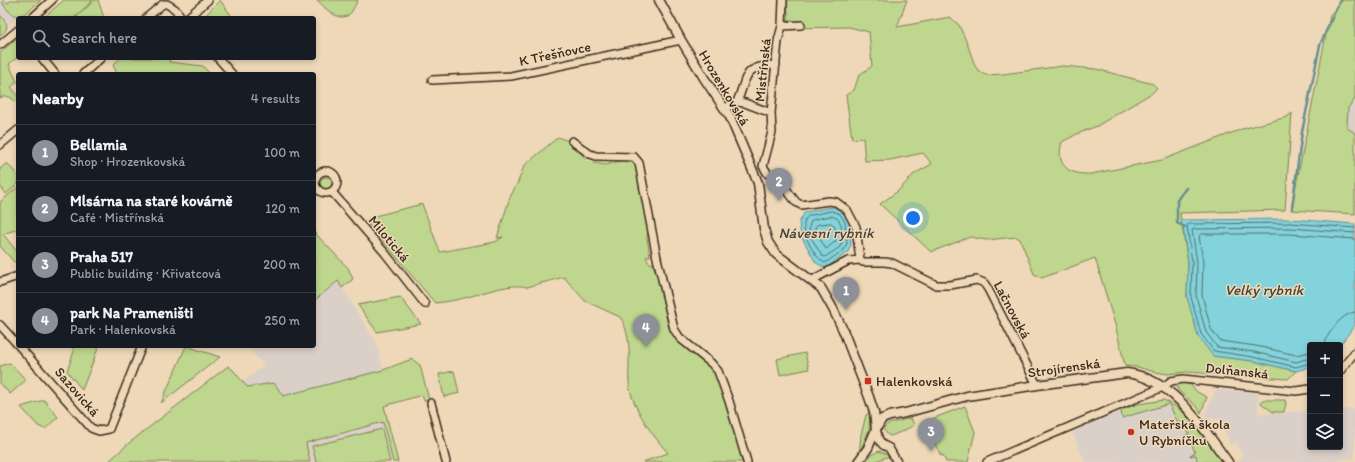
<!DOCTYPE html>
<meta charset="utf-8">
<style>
body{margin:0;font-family:Itim,sans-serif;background:#20242c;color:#f1f3f6}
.controls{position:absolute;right:12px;bottom:12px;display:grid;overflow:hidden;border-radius:4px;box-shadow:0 2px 6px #0003}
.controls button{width:36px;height:36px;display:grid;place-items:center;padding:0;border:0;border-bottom:1px solid #363941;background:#171b24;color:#f1f3f6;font:20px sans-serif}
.you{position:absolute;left:913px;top:218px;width:14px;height:14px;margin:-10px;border:3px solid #fff;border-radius:50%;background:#1a73e8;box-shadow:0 0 0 6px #1a73e833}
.badge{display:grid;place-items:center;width:26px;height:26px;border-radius:50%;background:#8c9099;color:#fff;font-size:13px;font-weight:700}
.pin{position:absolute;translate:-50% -33px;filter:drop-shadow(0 1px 2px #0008)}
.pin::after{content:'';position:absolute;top:21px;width:14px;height:12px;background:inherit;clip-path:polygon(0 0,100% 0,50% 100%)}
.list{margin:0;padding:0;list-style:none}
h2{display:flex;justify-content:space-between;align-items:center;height:52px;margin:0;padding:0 16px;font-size:17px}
h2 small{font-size:13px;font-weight:400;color:#9ea1a6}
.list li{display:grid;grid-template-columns:26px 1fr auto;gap:12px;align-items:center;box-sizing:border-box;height:56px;padding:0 16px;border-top:1px solid #363941}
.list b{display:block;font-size:15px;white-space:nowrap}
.list p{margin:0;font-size:13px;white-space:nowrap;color:#9ea1a6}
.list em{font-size:13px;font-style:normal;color:#9ea1a6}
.icon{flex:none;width:22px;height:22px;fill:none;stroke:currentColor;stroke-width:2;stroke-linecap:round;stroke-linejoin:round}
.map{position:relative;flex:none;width:1355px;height:462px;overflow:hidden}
.search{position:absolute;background:#171b24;box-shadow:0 2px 6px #0003;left:16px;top:16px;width:300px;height:44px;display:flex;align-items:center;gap:10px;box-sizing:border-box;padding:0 14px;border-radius:4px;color:#9ea1a6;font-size:15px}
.panel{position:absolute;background:#171b24;box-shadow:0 2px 6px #0003;left:16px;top:72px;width:300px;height:276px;border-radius:4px}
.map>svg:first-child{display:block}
.built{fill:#dbd0c8}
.green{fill:#bed68d;stroke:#7c8056}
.water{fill:#82d3dc;stroke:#668f90}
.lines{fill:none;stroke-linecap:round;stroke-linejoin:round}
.shore{stroke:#576e6a;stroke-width:1}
.stream{stroke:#668f90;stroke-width:2.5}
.minor-casing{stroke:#3b2a1e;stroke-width:10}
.tertiary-casing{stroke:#3b2a1e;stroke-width:11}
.minor{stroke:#eed8b7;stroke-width:7}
.tertiary{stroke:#eed8b7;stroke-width:8}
.poi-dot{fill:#c8321e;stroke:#eed8b7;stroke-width:1.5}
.labels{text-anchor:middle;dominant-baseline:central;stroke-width:3;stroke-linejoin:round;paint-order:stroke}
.street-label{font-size:14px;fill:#3b2a1e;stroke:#eed8b7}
.poi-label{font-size:14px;fill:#3b2a1e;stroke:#eed8b7;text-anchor:start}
.water-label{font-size:15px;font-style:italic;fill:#46433a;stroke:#eed8b7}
</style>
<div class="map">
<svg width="1355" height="462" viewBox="0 0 1355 462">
<rect width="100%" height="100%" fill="#eed8b7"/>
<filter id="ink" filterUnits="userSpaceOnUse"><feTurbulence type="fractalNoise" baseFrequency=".025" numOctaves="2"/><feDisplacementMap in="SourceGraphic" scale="8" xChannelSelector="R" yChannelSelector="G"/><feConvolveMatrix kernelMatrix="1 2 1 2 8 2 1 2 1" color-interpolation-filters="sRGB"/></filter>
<g filter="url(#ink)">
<path class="built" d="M0 0H37L0 32Z
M1355 99V133L1347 128 1348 108Z
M338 281 377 344 383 370 361 377 282 396 274 383 247 387 243 382 264 365 252 352 250 346H314V301Z
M1216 389 1259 393 1258 414 1310 411V447H1340V409H1355V458L1327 462H1237L1243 457 1236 443 1230 445 1220 419H1208L1204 414Z
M1169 404 1177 421 1184 423 1189 434 1184 436 1189 435 1195 453 1190 455 1196 454 1197 462H1085L1072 431 1121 410 1123 418Z
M383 422 393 462H239L259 455Z"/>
<path class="green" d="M4 0 8 3 12 0H41C25 14 16 26 2 2Z
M64 0H93L74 18H43Z
M95 0H98L104 18H75Z
M220 0 233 18H203Z
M317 0H358C355 5 352 13 347 16 337 21 324 7 317 0Z
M787 0H907L897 27 950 17 959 25 967 43 975 66 980 72 986 75 1003 74 1063 66 1096 69 1153 84 1157 88 1152 93 1097 126 1077 134 1062 142C1055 166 1069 175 1091 174L1162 160 1242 129 1287 117 1292 113 1285 210 1180 213 1188 263 1187 297 1213 356 1253 361 1296 371 1288 379 1187 372 1167 374 1155 372 1137 367 1125 366 1116 328 1095 258 1042 278 1034 274 1020 239 1016 237 986 240 970 237 931 252 880 204 898 191 914 174 932 164 923 153 890 160 865 161 863 138 852 139 846 95 854 90 859 75 872 66 869 32 849 27 789 28Z
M1343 0H1355V99L1348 108 1347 128 1355 133V214L1291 210 1330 15Z
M0 15C8 24 10 28 0 36Z
M18 37V57L9 64 17 82 11 87 18 96V104C12 98 8 94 0 98V53Z
M120 58H170L169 62 203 66 210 74H117L113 65Z
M558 137 569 141 589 162 606 165 626 159 636 163 648 228 647 238 650 256 646 257 649 263H652L661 283 666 316 668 325 674 337 685 348 713 370 720 384 743 462H643L668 453C653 436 635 411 630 390 628 381 629 371 629 362 630 348 628 328 620 317L585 301 564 277 527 287C509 282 479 295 460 299 452 301 444 302 435 303L366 221 371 217 422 204 440 252 495 242 503 237 497 238 510 197 518 182 524 166Z
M7 163 18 176V184L6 194 0 186V169Z
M320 183a6 6 0 1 1 12 0a6 6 0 1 1-12 0Z
M18 187V229L3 234 18 253V261L14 262 0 246V202Z
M314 232 348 268 353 279 342 288 338 281 314 301Z
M400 297 421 324 377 332 358 305Z
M71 346H99L82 390 67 371 74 351Z
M186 346 220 357 161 403Z
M805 353 809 369 780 375 777 359Z
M412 359 420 365 429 400 424 401 422 395 384 406 398 462H393L383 422 306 443 310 462H108L129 443 228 366 233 370 247 387 274 383 283 396 383 370Z
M10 363 26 380 10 394 0 383V366Z
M454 371 459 393 444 397 439 374Z
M1180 383 1190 384 1197 392 1207 397 1201 413 1198 408 1178 390 1177 387Z
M44 400 58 417 45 429 38 426 21 407Z
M1164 400C1193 414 1204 436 1221 462H1197L1196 455 1190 456V455L1195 453 1189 435 1185 437 1184 436 1189 434 1184 423 1177 421 1169 404 1122 418 1121 410 1138 404Z
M1262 400H1285L1286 403 1284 412H1273L1261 403Z
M965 406 975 432 968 462H946L943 455 941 456 924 422Z
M870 412 869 430 859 454 861 435 866 415Z
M910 418 912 420 914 425 905 430 891 436 888 435 883 429 888 424Z
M382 429 390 462H316L312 446Z
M879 451 890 456 873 462H865L871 455Z"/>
<path class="water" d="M832 207 842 210 849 221 851 244 848 252 826 268 816 263 801 236 799 222 805 212Z
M1291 219 1355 224V325L1340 345H1310V367L1296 371 1253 361 1213 356 1198 336 1187 297 1188 263 1183 227 1180 220Z"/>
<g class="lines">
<path class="shore" d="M832 211 840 214 845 222 847 243 844 250 825 263C815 258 803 236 804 224 804 221 806 218 808 216Z
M831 216 837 218 841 224 842 242 840 247 825 257 822 256C817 246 803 231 812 220Z
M831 223 835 226 836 241 826 249 816 232 815 227 817 225Z
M1325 345C1326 333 1343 313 1355 312
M1310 352 1296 355 1256 346 1220 341 1211 329 1202 295 1203 262 1199 236 1201 234H1290L1355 239
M1310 358 1296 362 1254 352 1217 347 1206 332 1196 296 1197 262 1192 230 1194 229 1291 228 1355 233
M1310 363 1296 367 1253 357 1214 351 1201 334 1191 297 1192 262 1187 225 1189 224 1291 223 1355 228"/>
<path class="stream" d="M1292 208 1302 132 1320 45 1340 0
M1185 227 1177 223V200L1186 188"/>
<g class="minor-casing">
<path id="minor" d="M783 0 782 26 778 41 771 113 772 132 763 166 768 174 783 185 796 202 801 205 829 201 836 202 847 210 856 227 860 260
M32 18 52 0
M146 18 163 4H167L175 9 182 18
M187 18 208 0
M782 26 801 25
M0 45 18 30
M42 58 55 74
M218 58 232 74
M83 74 101 58
M432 80 511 76 681 40
M737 102 745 103 771 113
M725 108 737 102C748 76 742 66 776 65
M572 141 590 154 596 156 634 157 639 163 657 258 674 329 680 338 711 363 718 371 729 401 747 462
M0 145 18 130
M315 182a11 11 0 1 1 22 0a11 11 0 1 1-22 0Z
M332 192 385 253 425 304
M812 280 848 261 860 260 863 262H884L892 263 936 285H950L977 280 984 283 988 289 1037 385
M0 282 18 276
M0 325 18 345
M19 346 91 428 99 431 109 429 142 346
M1340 371 1355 352
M431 403 446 462
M876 429 879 440 883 445 889 448 897 462
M987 462 1163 387 1171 381 1183 379 1296 391 1310 389"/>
</g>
<g class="tertiary-casing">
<path id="tertiary" d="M659 0 681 40 704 78 730 117 758 183 764 229 768 242 776 254 821 288 833 309 843 330 869 397 874 412 876 429 868 448 858 462
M876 429 882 419 890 416 905 413 967 396 1037 385 1127 373C1174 379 1203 428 1228 462"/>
</g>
<use href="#minor" class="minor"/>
<use href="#tertiary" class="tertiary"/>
</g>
</g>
<g class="poi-dot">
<rect x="864" y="377" width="8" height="8" rx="2"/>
<circle cx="1131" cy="432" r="4"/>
</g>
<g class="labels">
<g class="street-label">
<text transform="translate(555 54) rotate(-12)">K Třešňovce</text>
<text transform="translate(763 70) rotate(-84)">Mistřínská</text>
<text transform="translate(724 88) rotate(59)">Hrozenkovská</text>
<text transform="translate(389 239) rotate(50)">Milotická</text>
<text transform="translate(1012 310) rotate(62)">Lačnovská</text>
<text transform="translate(1064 368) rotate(-8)">Strojírenská</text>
<text transform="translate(1237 371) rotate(6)">Dolňanská</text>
<text transform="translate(77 392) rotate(49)">Sazovická</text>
</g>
<g class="poi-label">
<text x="876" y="381">Halenkovská</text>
<text x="1139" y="424">Mateřská škola<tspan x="1139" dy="16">U Rybníčku</tspan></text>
</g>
<g class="water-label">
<text x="826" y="233">Návesní rybník</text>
<text x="1264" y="290">Velký rybník</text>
</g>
</g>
</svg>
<div class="controls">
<button>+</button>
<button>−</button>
<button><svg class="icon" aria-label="layers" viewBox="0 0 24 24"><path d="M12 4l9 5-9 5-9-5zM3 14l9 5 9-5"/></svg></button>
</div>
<div class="you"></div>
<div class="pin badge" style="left:846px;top:310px">1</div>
<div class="pin badge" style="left:779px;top:201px">2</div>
<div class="pin badge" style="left:931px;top:451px">3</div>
<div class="pin badge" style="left:646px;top:347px">4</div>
<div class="search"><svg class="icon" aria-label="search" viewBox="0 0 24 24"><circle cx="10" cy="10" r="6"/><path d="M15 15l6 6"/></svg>Search here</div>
<section class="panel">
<h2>Nearby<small>4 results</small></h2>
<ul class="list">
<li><span class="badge">1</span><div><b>Bellamia</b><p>Shop · Hrozenkovská</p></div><em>100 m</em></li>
<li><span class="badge">2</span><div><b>Mlsárna na staré kovárně</b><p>Café · Mistřínská</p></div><em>120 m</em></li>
<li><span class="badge">3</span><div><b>Praha 517</b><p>Public building · Křivatcová</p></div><em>200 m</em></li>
<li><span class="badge">4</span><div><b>park Na Prameništi</b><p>Park · Halenkovská</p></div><em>250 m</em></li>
</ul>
</section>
</div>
